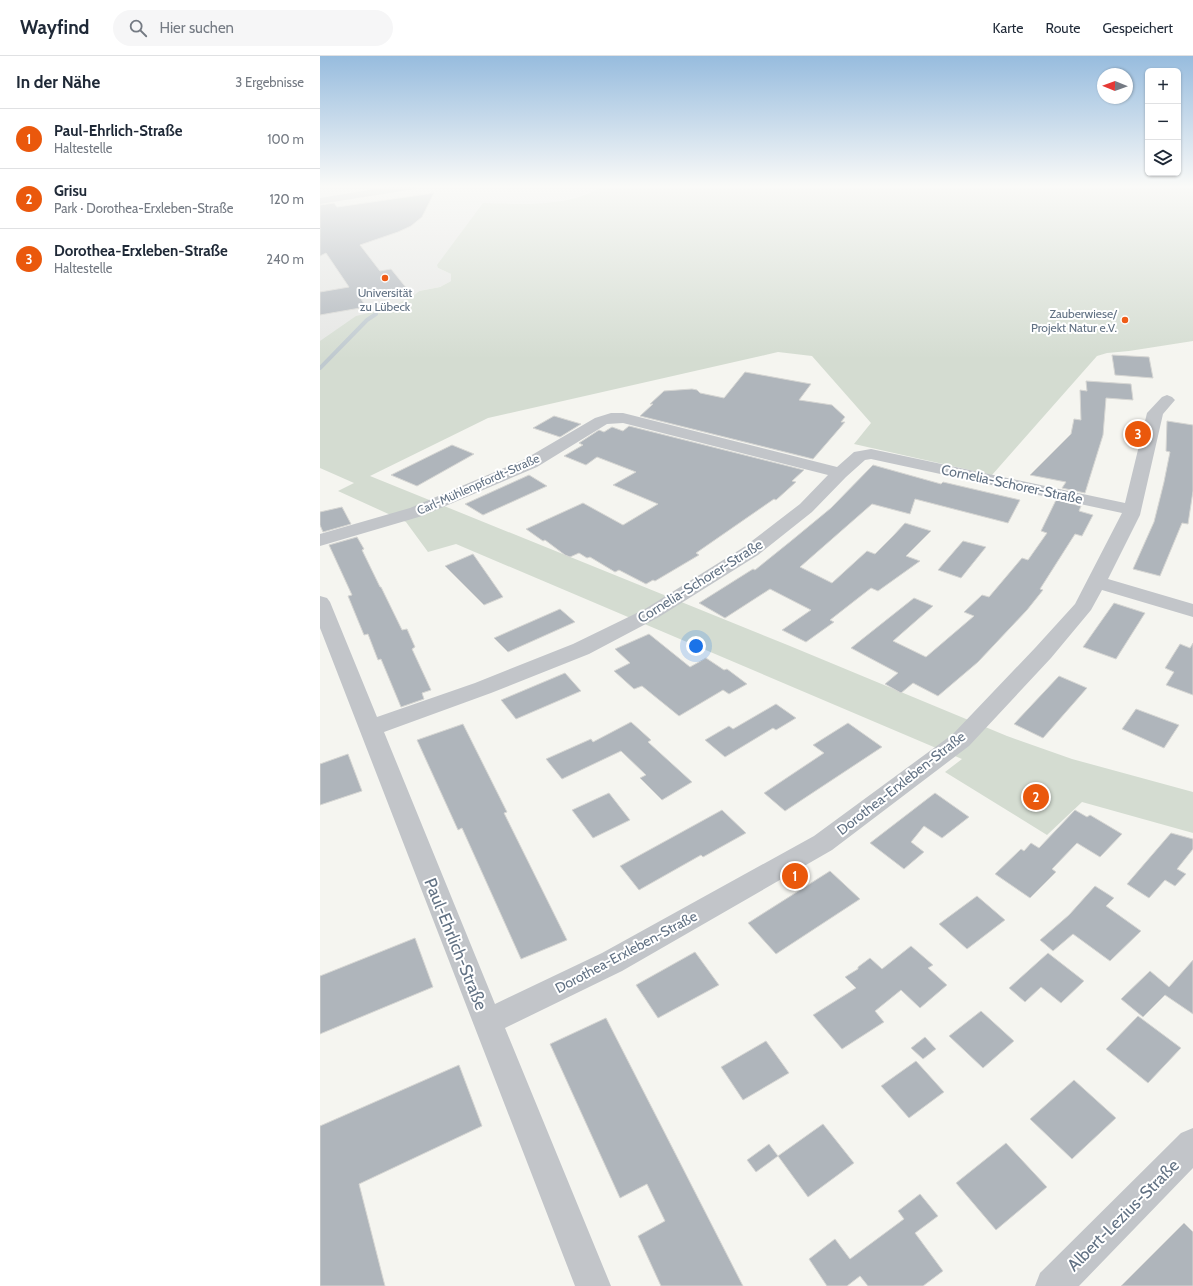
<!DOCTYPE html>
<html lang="de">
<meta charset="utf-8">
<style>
body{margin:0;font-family:Cabin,sans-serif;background:#f6f6f7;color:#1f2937}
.controls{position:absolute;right:12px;top:12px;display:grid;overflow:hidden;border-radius:6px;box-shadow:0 1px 3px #0004}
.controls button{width:36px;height:36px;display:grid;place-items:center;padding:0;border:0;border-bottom:1px solid #e0e1e3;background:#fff;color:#1f2937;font:20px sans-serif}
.compass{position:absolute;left:777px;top:12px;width:36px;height:36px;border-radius:50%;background:#fff;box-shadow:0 1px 3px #0004;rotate:271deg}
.you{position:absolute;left:376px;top:590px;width:14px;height:14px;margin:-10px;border:3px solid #fff;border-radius:50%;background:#1a73e8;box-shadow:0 0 0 6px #1a73e833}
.badge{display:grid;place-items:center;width:26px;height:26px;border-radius:50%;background:#ea580c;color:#fff;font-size:13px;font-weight:700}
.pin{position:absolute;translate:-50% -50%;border:2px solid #fff;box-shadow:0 1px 4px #0006}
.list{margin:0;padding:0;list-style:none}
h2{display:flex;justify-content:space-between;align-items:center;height:52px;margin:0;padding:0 16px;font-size:17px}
h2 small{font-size:13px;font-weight:400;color:#747a83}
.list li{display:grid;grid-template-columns:26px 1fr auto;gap:12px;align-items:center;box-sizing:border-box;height:60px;padding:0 16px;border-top:1px solid #e0e1e3}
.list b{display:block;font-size:15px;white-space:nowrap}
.list p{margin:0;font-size:13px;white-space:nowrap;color:#747a83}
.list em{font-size:13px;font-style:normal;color:#747a83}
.icon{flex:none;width:22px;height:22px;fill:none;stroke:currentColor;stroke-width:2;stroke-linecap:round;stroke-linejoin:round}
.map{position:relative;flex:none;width:873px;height:1230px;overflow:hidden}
header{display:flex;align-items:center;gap:24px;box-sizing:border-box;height:56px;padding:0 20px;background:#fff;border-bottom:1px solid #e0e1e3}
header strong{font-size:19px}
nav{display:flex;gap:22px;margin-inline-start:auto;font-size:14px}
.search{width:280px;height:36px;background:#f6f6f7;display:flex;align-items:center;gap:10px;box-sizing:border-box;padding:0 14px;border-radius:22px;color:#747a83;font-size:15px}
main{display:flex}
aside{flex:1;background:#fff}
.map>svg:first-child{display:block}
.built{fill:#e5e6e4}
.green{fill:#d4dcd1}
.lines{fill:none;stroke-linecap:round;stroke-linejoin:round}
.stream{stroke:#bfc9cf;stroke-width:4}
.building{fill:#afb5bb;stroke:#d6d6d3}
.street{fill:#c2c5c9;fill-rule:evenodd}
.poi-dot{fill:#ef5c17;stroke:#fff;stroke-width:1.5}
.labels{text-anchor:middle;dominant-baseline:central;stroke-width:4;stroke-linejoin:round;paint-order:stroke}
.far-poi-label{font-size:12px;fill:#627284;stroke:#fff}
.far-street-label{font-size:12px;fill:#627284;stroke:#fff}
.street-label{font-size:14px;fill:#627284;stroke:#fff}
.near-street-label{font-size:17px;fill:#627284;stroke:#fff}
</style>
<header>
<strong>Wayfind</strong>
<div class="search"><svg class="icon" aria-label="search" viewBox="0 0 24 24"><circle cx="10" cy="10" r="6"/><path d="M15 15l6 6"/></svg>Hier suchen</div>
<nav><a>Karte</a><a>Route</a><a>Gespeichert</a></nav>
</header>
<main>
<aside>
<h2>In der Nähe<small>3 Ergebnisse</small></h2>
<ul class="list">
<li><span class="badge">1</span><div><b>Paul-Ehrlich-Straße</b><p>Haltestelle</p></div><em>100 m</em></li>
<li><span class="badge">2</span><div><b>Grisu</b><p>Park · Dorothea-Erxleben-Straße</p></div><em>120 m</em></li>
<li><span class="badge">3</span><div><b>Dorothea-Erxleben-Straße</b><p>Haltestelle</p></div><em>240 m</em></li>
</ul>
</aside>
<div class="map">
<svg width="873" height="1230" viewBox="0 0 873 1230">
<rect width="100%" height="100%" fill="#f5f5f0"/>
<path class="built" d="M0 130H279L277 134 260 140 238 146 228 148H163L118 212 131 218V225L120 231 99 235 92 241 65 253 0 312Z"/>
<path class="green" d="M280 130H873V285L809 295 787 297 777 300 672 419 534 388 551 367 492 300 458 296 168 362 50 420 470 590 687 680 752 703 873 736V777L762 746 727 779 625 716 642 703 136 488 108 496 86 466 18 435 34 427 0 412V285L36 260 65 253 92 241 99 235 120 231 131 225V218L118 212 117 209 163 147C198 148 233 151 267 138 271 136 276 135 280 130Z"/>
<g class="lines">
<path class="stream" d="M0 312 47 264 56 258"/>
</g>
<path class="building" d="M114 137 102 161 91 170 78 176 40 189 60 215 71 213 88 234 41 243 46 251 0 259V236L29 231 6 197 0 200V149L14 147 17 151Z
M792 299 829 301 833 322 795 319Z
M425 316 491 328 479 344 512 349 525 361 521 366H525L493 403 320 360 333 348H330L344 335 372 333 377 334 380 337 404 342Z
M766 325 811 328 813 344 786 342 783 379 765 437 742 432 746 426 710 419 751 378 754 363 761 364 760 334 767 335Z
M234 360 261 368 240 381 213 372Z
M847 365 873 369V435L868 468 862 467 840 520 813 513 834 466 844 426 850 396 846 395Z
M309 370 484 414 472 425 476 426 456 444 454 443 376 497 379 499 335 525 333 524 326 528 299 514 295 516 270 501 267 502 259 497 250 501 245 499 225 484 223 485 206 473 263 447 303 469 338 448 293 429 316 416 277 401 266 409 244 400 263 389 259 387 279 374 284 376 292 371 303 375Z
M132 389 154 398 97 430 71 419Z
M553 409 621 428 623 426 700 444 688 467 595 443 590 458 552 448 480 511 512 527 547 495 555 498 574 479 585 467 611 475 586 500 600 505 558 535 551 532 510 564 514 566 486 586 462 574 491 554 450 533 405 562 379 547 433 513 435 514 471 485 511 452Z
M209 419 227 430 163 459 145 448Z
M736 444 761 450 759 455 773 459 762 480 755 478 720 533 723 534 707 554 658 606 618 640 593 627 581 637 565 628 578 617 531 592 594 542 613 550 573 585 606 601 654 560 644 556 662 539 669 541 702 502 708 504 727 477 721 475Z
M22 451 31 468 3 476 0 469V456Z
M37 481 44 493 42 494 60 531H61L82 574 87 573 95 591 92 593 111 634 102 637 104 643 81 651 61 603 58 604 48 578 44 579 28 540 32 539 9 489Z
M643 485 666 491 641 522 618 514Z
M153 498 183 541 164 549 125 510Z
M794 547 825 557 796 603 763 591Z
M240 553 255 566 188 596 174 582Z
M329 578 370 611 386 602 404 614 407 613 427 628 409 638 403 634 359 660 322 630 314 633 294 615 310 607 295 593Z
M873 587V639L846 629 854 616 845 612 860 588 870 592Z
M245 617 261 635 196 663 181 644Z
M739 620 767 632 723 682 694 668Z
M456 648 476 662 456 674 453 672 405 701 385 684 409 670 413 673Z
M816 653 859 669 844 692 802 673Z
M311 666 331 684 328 686 372 726 342 744 320 722 326 719 301 695 242 723 226 703 271 683 273 686Z
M528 667 562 691 465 755 444 737 504 697 493 689Z
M143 668 187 756 184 757 247 884 201 903 142 772 138 774 97 684Z
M28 698 42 735 0 749V708Z
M289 737 310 764 273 782 252 754Z
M615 737 649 761 622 782 604 770 591 786 604 796 584 813 550 787Z
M402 754 426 777 383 801 381 799 319 834 300 810Z
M755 754 767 761 770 759 802 778 780 801 757 787 732 813 736 816 710 842 675 818 701 793 704 795 711 787 719 792Z
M851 777 873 783V793L857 813 866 818 855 830 845 824 829 842 807 828Z
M510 815 540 843 456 898 428 867Z
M775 830 794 842 786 850 821 875 790 905 753 878 733 895 720 884 749 859Z
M657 840 685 864 647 893 619 868Z
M95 882 113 931 0 978V920Z
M591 890 613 909 608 912 627 929 600 952 581 934 555 955 564 966 522 993 493 959 536 932 525 921 538 913V911L550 902 562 913Z
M375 896 399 929 338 962 316 929Z
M728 897 764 925 741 947 721 931 705 946 689 932Z
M873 904V958L845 939 823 961 801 943 830 915 849 931Z
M661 955 694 985 663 1012 629 980Z
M818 960 861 992 828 1027 786 993Z
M286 962 423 1230H341L318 1180 345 1165 327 1128 300 1142 230 988Z
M605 981 616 993 603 1003 591 992Z
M446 985 469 1017 423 1044 401 1011Z
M596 1005 624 1036 589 1062 561 1030Z
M139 1009 162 1070 39 1128 65 1230H0V1070Z
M754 1024 796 1062 752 1103 710 1063Z
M503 1068 534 1107 488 1141 458 1100Z
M686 1087 727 1131 676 1174 636 1127Z
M449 1088 458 1100 436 1116 427 1104Z
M600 1138 618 1160 595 1177 623 1215 603 1230H548L540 1220 527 1230H507L489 1203 515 1183 530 1203 584 1163 578 1155Z
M864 1167 873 1176V1230H801Z"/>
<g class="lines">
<path class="street" d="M73 130H100L95 133 0 148V142Z
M847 339 852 341 855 344 843 358 820 459 788 523 873 548V561L782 534 771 554 731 602 649 690 512 794 302 915 185 972 291 1230H255L0 572V540L7 542 10 546 57 661 155 627 253 588 325 553 424 491 480 448 508 419 303 367 287 368 217 411 102 460 0 490V478L90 452 205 403 275 362 291 357H303L517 411 534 396 551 393 805 447 827 357 842 341ZM551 403 802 457 755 548 715 592 633 678 494 780 282 897 175 948 64 676 171 637 269 598 339 561 438 499 492 456 526 421 545 404Z
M873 1072V1112L759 1230H715L720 1217 861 1077Z"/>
</g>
<linearGradient id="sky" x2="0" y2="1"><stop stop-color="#97bcde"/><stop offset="0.43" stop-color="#fafaf8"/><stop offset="1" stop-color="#fafaf8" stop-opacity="0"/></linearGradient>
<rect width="873" height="303" fill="url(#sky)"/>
<g class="poi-dot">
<circle cx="65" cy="222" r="4"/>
<circle cx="805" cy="264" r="4"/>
</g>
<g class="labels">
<g class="far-poi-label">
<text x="65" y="236">Universität<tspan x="65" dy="14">zu Lübeck</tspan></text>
<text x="797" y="257" text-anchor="end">Zauberwiese/<tspan x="797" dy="14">Projekt Natur e.V.</tspan></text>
</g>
<g class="far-street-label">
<text transform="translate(158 428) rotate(-24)">Carl-Mühlenpfordt-Straße</text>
</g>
<g class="street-label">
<text transform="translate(692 428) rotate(12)">Cornelia-Schorer-Straße</text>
<text transform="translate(380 525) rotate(-32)">Cornelia-Schorer-Straße</text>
<text transform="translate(581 727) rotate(-38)">Dorothea-Erxleben-Straße</text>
<text transform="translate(306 896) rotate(-28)">Dorothea-Erxleben-Straße</text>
</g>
<g class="near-street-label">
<text transform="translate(136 888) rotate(68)">Paul-Ehrlich-Straße</text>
<text transform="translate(803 1159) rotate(-45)">Albert-Lezius-Straße</text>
</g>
</g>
</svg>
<div class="controls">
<button>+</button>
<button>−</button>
<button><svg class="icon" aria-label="layers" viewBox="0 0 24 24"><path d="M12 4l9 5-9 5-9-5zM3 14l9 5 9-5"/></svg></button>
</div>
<svg class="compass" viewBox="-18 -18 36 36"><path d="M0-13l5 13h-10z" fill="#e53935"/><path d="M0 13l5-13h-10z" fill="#747a83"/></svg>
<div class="you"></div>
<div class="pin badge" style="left:475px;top:820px">1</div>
<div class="pin badge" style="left:716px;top:741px">2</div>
<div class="pin badge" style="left:818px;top:378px">3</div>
</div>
</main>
